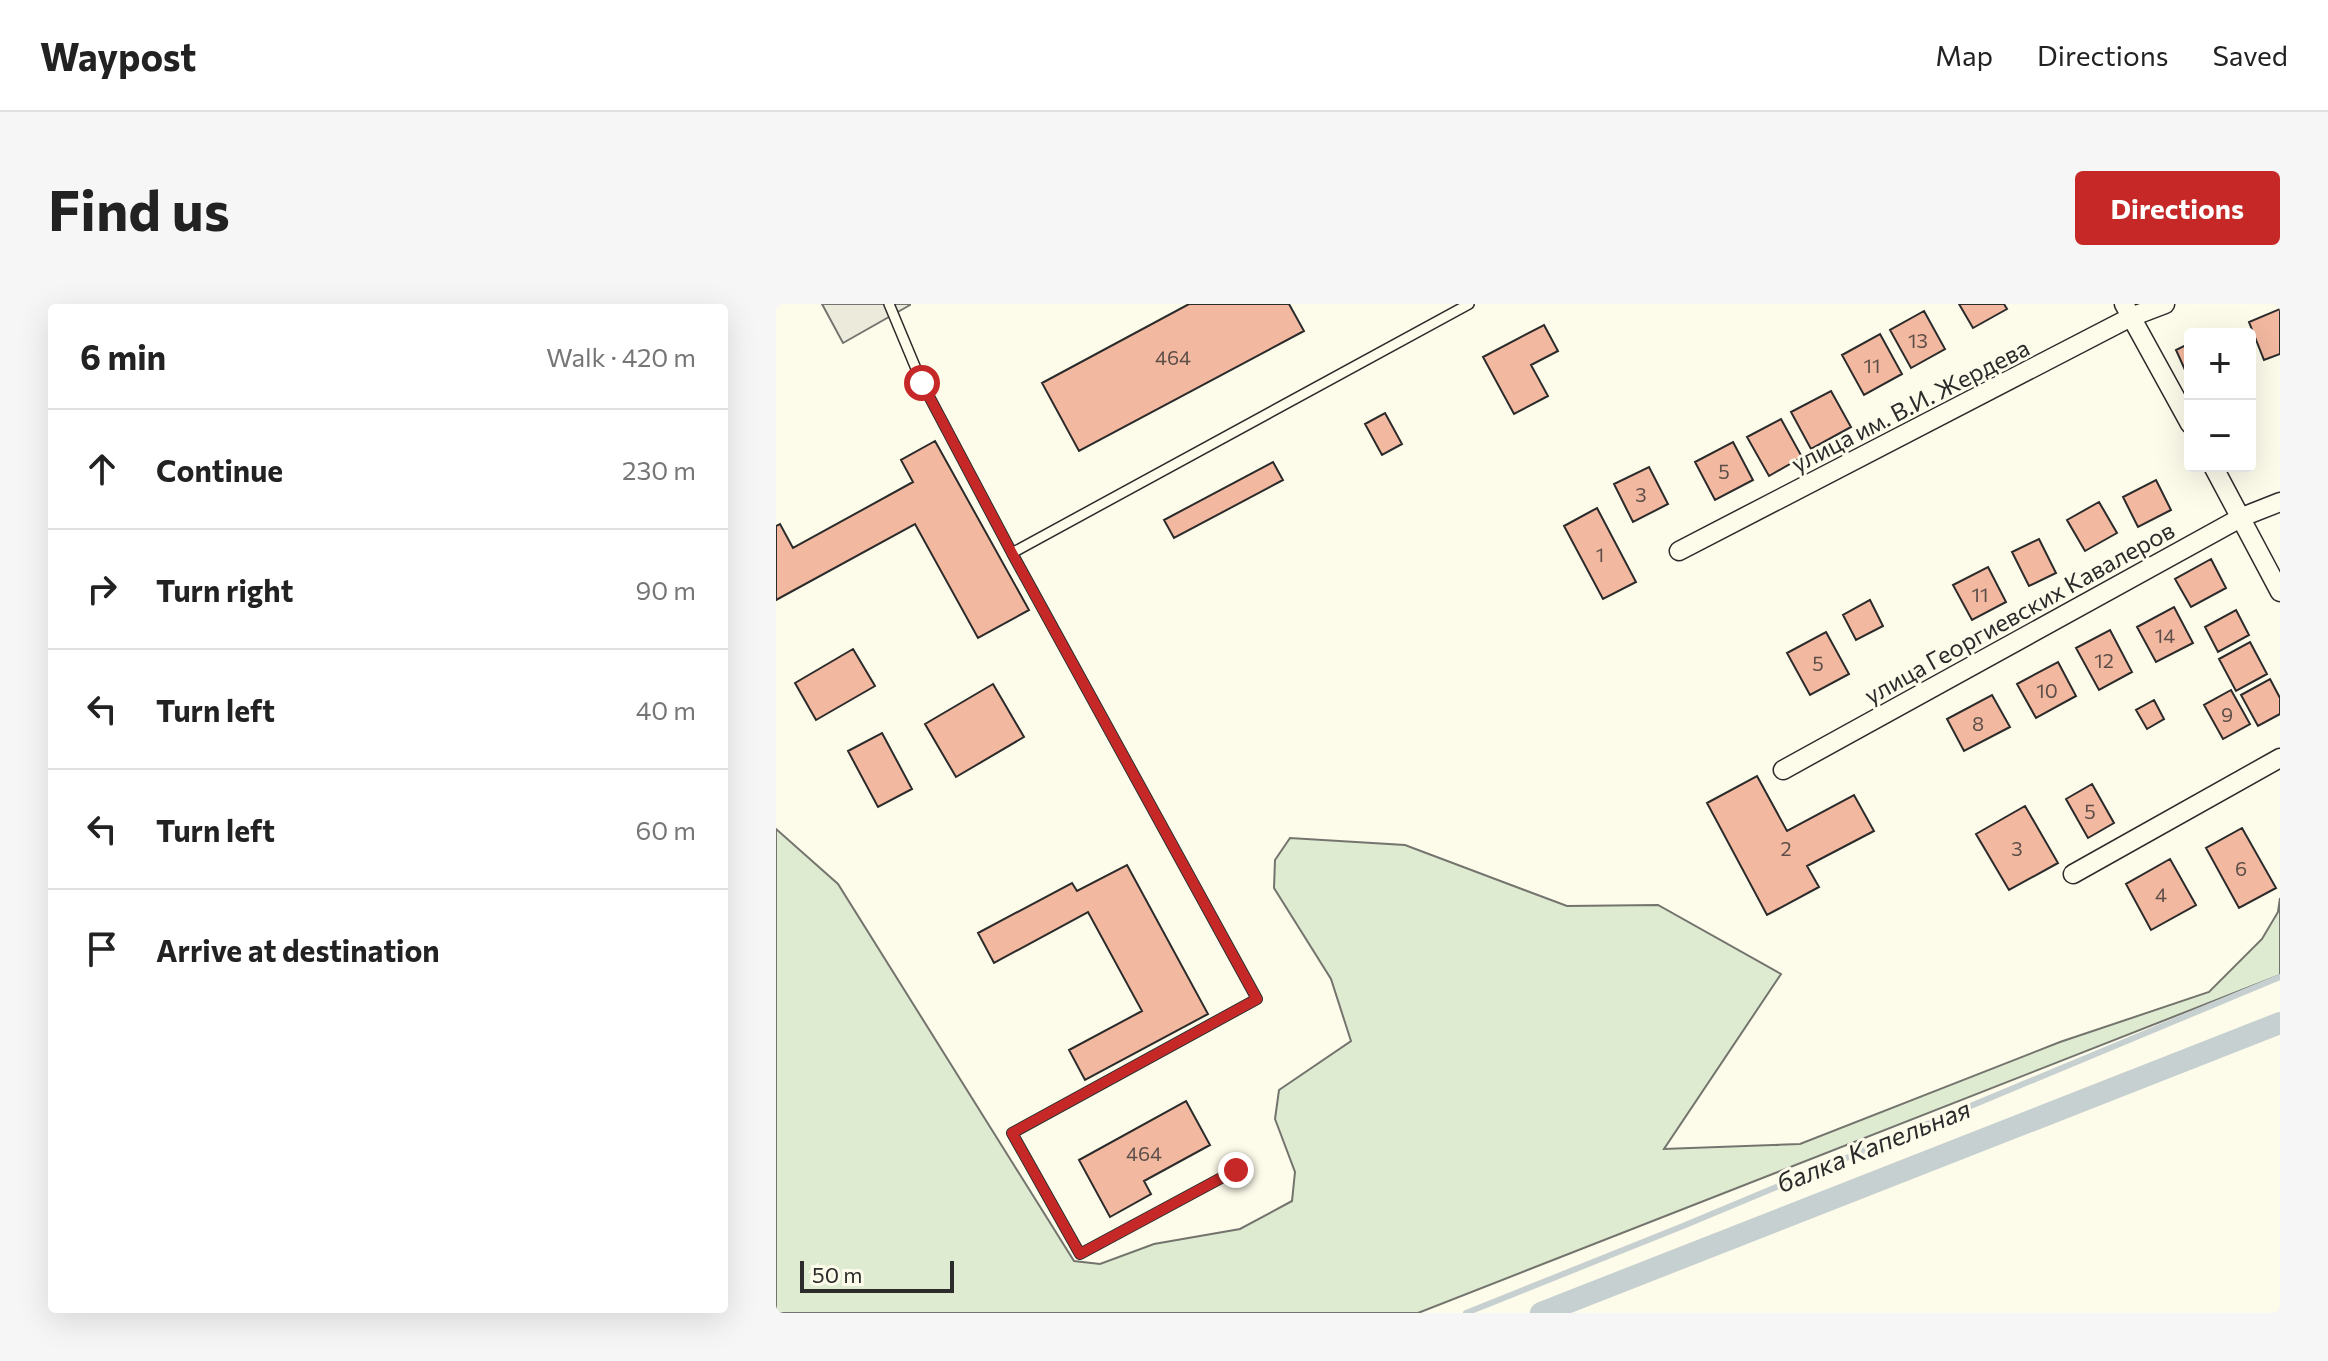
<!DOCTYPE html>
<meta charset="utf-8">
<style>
body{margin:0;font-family:Commissioner,sans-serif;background:#f6f6f6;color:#222}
.controls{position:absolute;right:24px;top:24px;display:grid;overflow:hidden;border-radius:8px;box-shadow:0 8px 32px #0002}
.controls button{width:72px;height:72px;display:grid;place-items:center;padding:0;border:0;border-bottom:2px solid #e0e0e0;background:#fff;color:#222;font:40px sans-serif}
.scale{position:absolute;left:24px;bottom:20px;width:154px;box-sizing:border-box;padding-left:8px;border:4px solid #2b2b2b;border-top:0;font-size:22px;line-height:28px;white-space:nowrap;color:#2b2b2b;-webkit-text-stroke:6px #fdfbea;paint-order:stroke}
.stop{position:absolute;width:24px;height:24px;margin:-18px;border:6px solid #c62828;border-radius:50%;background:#fff}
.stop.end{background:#c62828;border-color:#fff;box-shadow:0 2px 8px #0008}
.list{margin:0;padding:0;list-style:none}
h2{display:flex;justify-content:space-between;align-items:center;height:104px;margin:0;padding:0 32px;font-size:34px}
h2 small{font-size:26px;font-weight:400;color:#767676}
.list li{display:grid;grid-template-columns:52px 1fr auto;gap:24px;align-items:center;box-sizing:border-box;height:120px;padding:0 32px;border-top:2px solid #e0e0e0}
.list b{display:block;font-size:30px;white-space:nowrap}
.list em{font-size:26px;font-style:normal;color:#767676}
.icon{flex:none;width:44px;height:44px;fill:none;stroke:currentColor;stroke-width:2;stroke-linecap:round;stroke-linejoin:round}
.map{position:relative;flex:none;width:1504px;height:1009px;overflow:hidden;border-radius:8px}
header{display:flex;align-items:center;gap:48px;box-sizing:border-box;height:112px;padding:0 40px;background:#fff;border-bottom:2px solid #e0e0e0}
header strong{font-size:38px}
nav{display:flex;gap:44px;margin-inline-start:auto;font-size:28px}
.intro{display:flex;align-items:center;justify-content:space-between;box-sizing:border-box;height:192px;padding:0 48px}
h1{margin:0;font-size:56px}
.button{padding:20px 36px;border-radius:8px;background:#c62828;color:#fff;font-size:28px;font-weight:700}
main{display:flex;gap:48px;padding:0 48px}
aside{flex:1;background:#fff;border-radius:8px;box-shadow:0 8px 32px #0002}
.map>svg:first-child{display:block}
.green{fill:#deebd1;stroke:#74746e;stroke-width:2}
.parking{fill:#eceadb;stroke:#74746e;stroke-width:2}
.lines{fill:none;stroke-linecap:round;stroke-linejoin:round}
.stream{stroke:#c7d0d0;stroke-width:6}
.canal{stroke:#c7d0d0;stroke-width:22}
.building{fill:#f2b8a0;stroke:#2b2b2b;stroke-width:2}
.lane-casing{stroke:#2b2b2b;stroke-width:12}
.street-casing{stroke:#2b2b2b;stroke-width:21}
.lane{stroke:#fdfbea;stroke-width:9}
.street{stroke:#fdfbea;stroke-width:18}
.route{stroke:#c62828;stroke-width:10}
.labels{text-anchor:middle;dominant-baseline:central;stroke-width:6;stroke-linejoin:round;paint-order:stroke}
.number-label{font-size:20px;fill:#5d4e48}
.street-label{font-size:24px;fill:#2b2b2b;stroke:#fdfbea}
.water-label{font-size:26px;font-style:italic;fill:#2b2b2b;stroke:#fdfbea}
</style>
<header>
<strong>Waypost</strong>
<nav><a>Map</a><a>Directions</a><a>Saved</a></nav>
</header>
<div class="intro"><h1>Find us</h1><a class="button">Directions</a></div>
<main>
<aside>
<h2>6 min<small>Walk · 420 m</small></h2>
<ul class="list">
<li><svg class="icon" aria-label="ahead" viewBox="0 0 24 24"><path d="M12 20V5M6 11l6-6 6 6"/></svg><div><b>Continue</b></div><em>230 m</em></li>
<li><svg class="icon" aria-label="right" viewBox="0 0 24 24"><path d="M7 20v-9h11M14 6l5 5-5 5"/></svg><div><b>Turn right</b></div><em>90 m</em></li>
<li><svg class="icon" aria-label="left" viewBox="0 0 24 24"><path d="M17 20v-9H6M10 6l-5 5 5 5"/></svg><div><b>Turn left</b></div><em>40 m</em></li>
<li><svg class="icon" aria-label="left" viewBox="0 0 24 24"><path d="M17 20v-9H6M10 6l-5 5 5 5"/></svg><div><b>Turn left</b></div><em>60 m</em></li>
<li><svg class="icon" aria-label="arrive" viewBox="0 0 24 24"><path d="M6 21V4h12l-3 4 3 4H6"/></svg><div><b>Arrive at destination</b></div></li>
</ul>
</aside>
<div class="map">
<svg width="1504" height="1009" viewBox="0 0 1504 1009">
<rect width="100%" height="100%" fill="#fdfbea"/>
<path class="green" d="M0 525 62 580 298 957 324 960 378 940 464 925 516 897 519 868 499 815 503 786 575 737 555 675 498 584 499 556 514 534 629 541 791 602 882 601 1005 670 888 845 1024 840 1284 738 1433 688 1486 635 1502 608 1504 594V671L642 1009H0Z"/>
<path class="parking" d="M46 0H134V1L67 39Z"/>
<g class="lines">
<path class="stream" d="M690 1009 907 922 1504 673"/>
<path class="canal" d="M765 1009 1504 719"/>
</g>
<path class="building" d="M413 0H513L528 27 303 147 266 79Z
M1183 0H1228L1231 5 1197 24Z
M1504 5V50L1488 56 1473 18Z
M1148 7 1169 45 1135 64 1114 26Z
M768 21 782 47 755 61 772 92 738 110 707 53Z
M1104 30 1126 70 1088 91 1066 51Z
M1414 39V77L1400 46Z
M1055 87 1075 123 1035 145 1015 108Z
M609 109 626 140 606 151 589 120Z
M1005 115 1026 153 993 172 971 133Z
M159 137 253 306 202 334 139 220 0 296V222L4 220 17 244 137 178 125 156Z
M957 138 977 176 939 196 919 158Z
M497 158 507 176 398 234 388 216Z
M873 163 892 200 857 218 838 180Z
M1380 176 1395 206 1362 223 1347 193Z
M1323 198 1341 229 1309 247 1291 216Z
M821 204 860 278 827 295 788 222Z
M1263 235 1280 269 1253 282 1236 248Z
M1435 255 1450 284 1415 303 1399 275Z
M1212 263 1230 298 1196 316 1177 281Z
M1094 296 1107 322 1080 336 1067 311Z
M1398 303 1417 339 1380 358 1361 323Z
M1460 306 1473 331 1442 348 1429 323Z
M1334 326 1356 368 1323 386 1300 344Z
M1050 328 1073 370 1034 391 1011 349Z
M1474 338 1491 370 1460 387 1443 355Z
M77 345 99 382 40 416 19 379Z
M1282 358 1300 392 1260 414 1241 380Z
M1494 375 1504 394V410L1482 422 1465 391Z
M217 380 248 433 180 473 149 420Z
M1455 386 1474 420 1447 435 1428 401Z
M1216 391 1234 423 1188 447 1171 415Z
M1378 396 1388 415 1371 425 1360 406Z
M106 429 136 485 102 503 72 447Z
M981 472 1011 527 1078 491 1098 527 1031 562 1043 583 991 611 931 499Z
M1316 480 1338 519 1312 534 1290 495Z
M1249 502 1282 559 1233 586 1200 530Z
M1466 524 1500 584 1463 604 1430 544Z
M1394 555 1420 601 1375 626 1350 580Z
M351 561 432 710 309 776 293 746 366 707 312 608 218 659 202 629 296 579 301 587Z
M410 797 434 841 368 877 375 890 334 913 303 856Z"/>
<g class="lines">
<g class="lane-casing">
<path id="lane" d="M113 0 146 79 236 249 693 0
M236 249 481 695 236 829 304 950 460 866"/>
</g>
<g class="street-casing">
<path id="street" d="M1348 0 1414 120
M1437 162 1504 288
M903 247 1355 13 1389 0
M1007 466 1466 213 1504 198
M1297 570 1504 454"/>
</g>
<use href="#lane" class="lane"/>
<use href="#street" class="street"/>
</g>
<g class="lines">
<path class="route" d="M146 79 236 249 481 695 236 829 304 950 460 866"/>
</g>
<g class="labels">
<g class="number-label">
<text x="1142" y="36">13</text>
<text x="397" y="53">464</text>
<text x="1096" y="61">11</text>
<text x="948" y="167">5</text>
<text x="865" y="190">3</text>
<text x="824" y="250">1</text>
<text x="1204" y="290">11</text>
<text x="1389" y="331">14</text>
<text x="1328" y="356">12</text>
<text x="1042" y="359">5</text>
<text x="1271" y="386">10</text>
<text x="1451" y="410">9</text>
<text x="1202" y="419">8</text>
<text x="1314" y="507">5</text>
<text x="1010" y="544">2</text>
<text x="1241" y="544">3</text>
<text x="1465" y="564">6</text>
<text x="1385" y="590">4</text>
<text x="368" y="849">464</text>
</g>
<g class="street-label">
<text transform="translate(1134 101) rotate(-27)">улица им. В.И. Жердева</text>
<text transform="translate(1243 308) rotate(-29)">улица Георгиевских Кавалеров</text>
</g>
<g class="water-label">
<text transform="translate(1097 841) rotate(-22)">балка Капельная</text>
</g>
</g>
</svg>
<div class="controls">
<button>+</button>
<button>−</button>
</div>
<div class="scale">50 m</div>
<div class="stop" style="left:146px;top:79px"></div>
<div class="stop end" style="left:460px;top:866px"></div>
</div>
</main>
